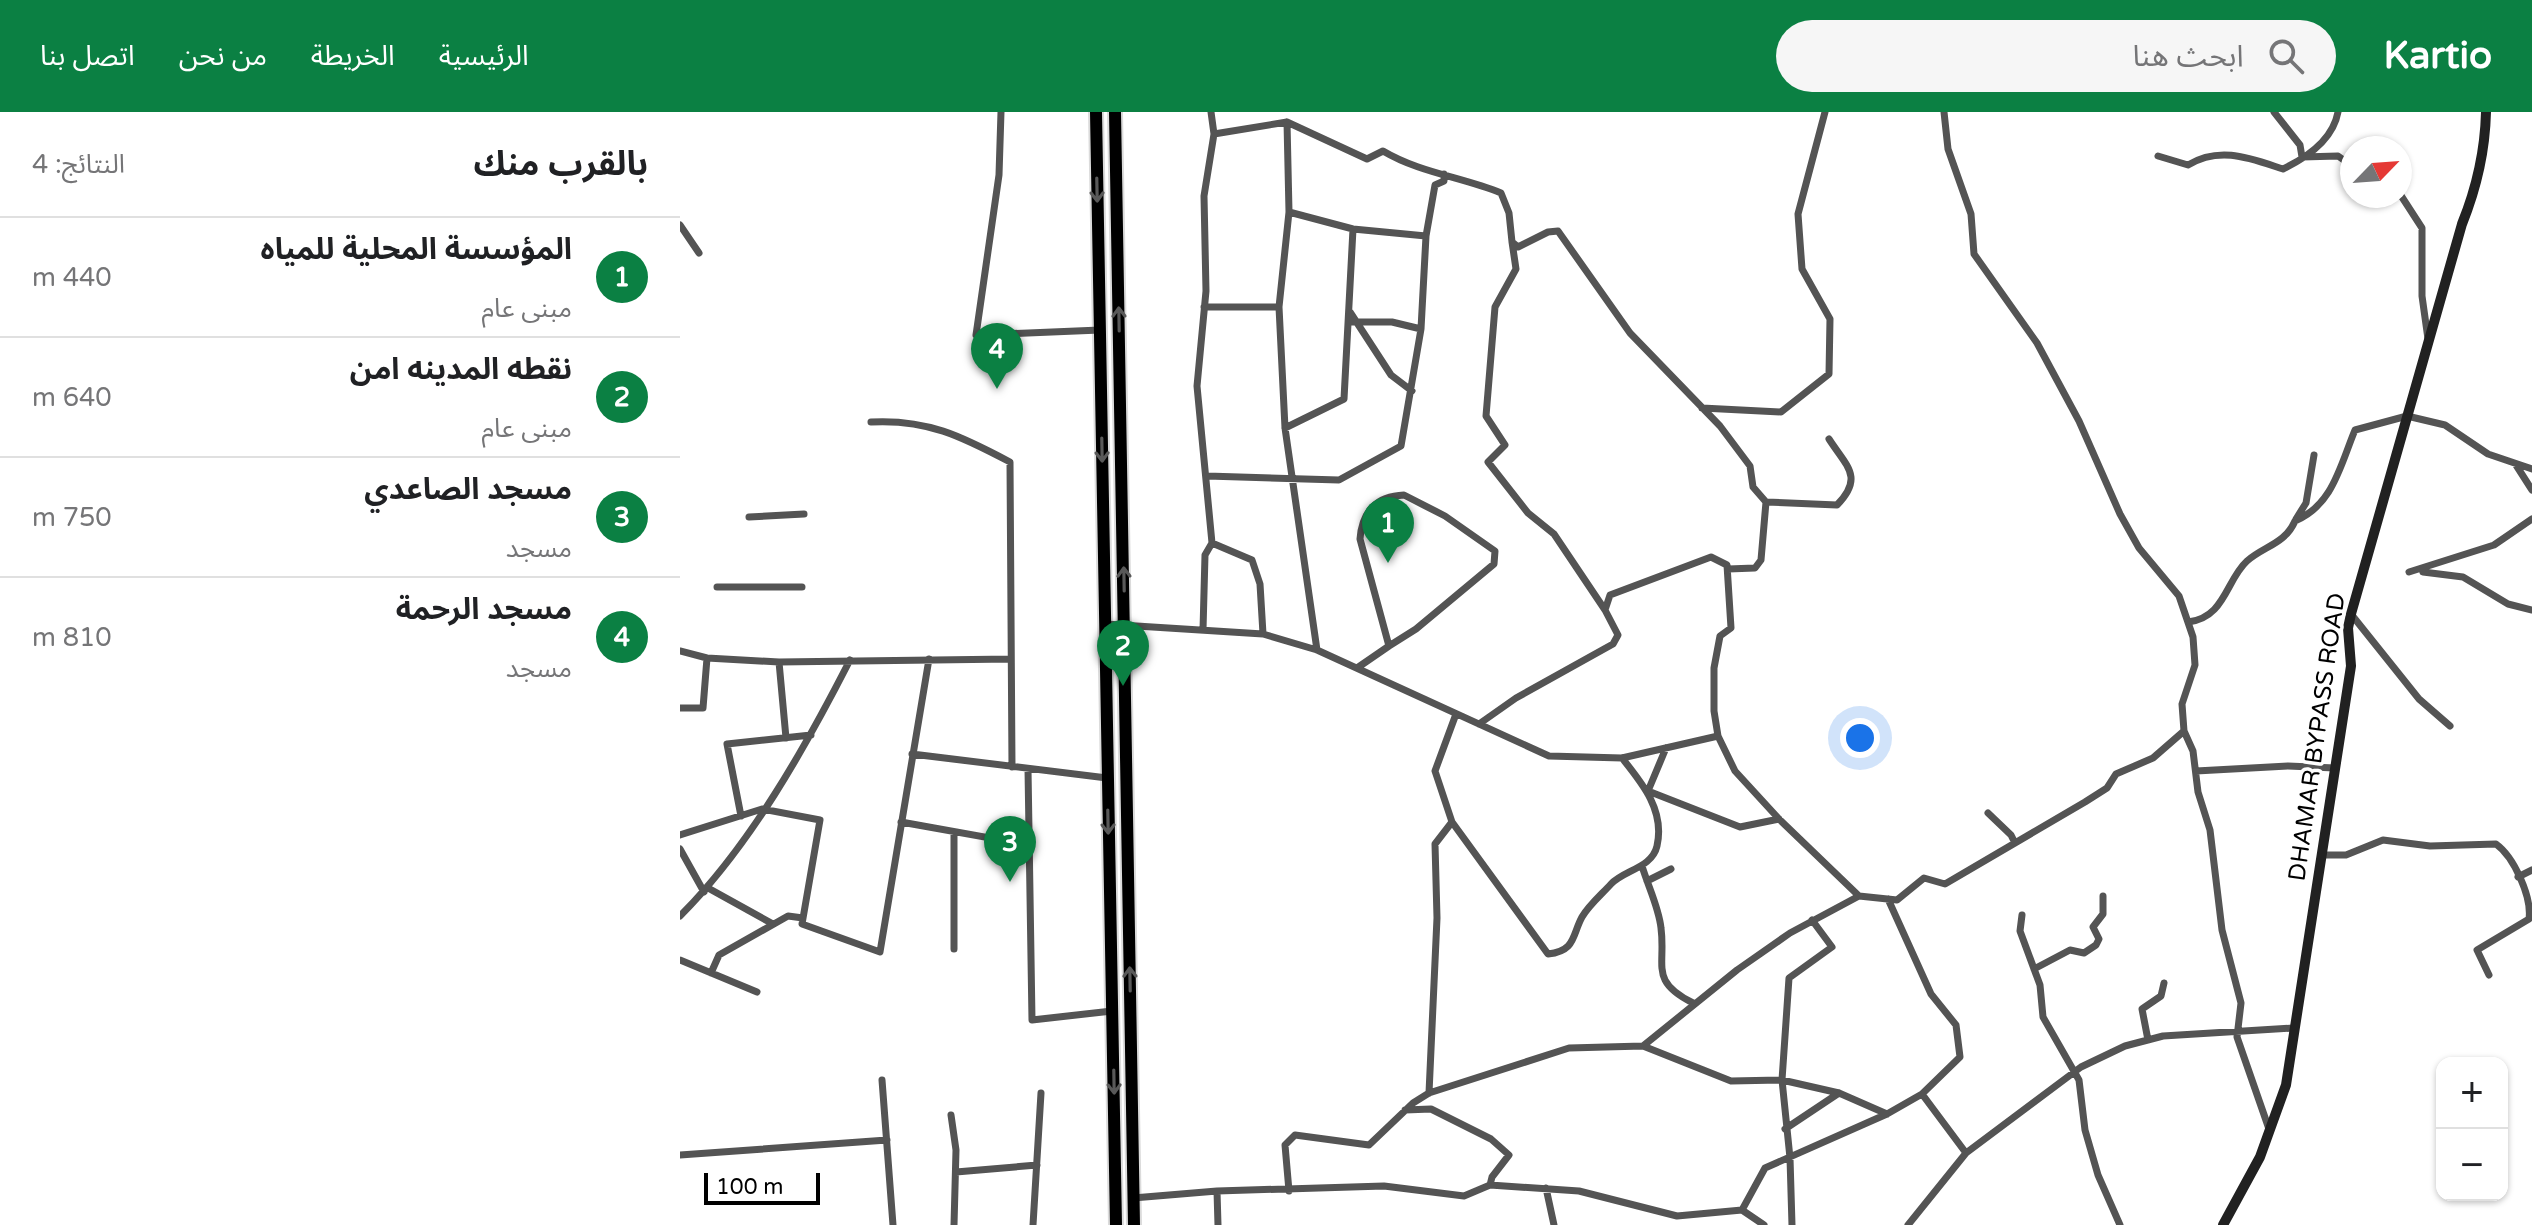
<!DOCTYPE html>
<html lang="ar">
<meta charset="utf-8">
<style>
body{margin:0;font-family:"Varela Round","Noto Sans Arabic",sans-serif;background:#f6f6f6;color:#202124;direction:rtl}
.controls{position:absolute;right:24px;bottom:24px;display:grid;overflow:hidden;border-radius:16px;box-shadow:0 2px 6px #0004}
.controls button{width:72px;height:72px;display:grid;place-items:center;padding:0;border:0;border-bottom:2px solid #e0e0e0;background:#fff;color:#202124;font:40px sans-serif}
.compass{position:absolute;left:1660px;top:24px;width:72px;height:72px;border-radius:50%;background:#fff;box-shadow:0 2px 6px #0004;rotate:65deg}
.scale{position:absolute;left:24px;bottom:20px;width:116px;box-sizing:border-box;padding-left:8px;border:4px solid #000;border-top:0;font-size:22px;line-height:28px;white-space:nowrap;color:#000;-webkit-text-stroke:6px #fff;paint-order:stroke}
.you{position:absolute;left:1180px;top:626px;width:28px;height:28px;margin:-20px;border:6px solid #fff;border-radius:50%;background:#1a73e8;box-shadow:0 0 0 12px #1a73e833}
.badge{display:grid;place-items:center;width:52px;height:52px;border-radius:50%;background:#0b8043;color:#fff;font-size:26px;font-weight:700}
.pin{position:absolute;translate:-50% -66px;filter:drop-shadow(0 2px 4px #0008)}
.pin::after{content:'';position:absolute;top:42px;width:28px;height:24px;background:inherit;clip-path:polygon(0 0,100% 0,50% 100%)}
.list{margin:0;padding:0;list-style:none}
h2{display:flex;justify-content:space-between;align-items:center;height:104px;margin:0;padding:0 32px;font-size:34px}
h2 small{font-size:26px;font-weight:400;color:#757577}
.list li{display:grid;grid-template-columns:52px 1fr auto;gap:24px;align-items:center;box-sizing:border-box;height:120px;padding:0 32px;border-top:2px solid #e0e0e0}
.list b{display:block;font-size:30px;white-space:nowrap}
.list p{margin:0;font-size:26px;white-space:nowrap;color:#757577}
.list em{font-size:26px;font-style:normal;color:#757577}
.icon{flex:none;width:44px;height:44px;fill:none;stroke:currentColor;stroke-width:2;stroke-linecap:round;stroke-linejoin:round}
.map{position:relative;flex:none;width:1852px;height:1113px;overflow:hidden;direction:ltr}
header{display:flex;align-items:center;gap:48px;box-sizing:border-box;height:112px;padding:0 40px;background:#0b8043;color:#fff}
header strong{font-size:38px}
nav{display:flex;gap:44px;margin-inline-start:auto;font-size:28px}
.search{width:560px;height:72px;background:#f6f6f6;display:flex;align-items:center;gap:20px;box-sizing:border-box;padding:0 28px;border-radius:44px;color:#757577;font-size:30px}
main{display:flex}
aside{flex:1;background:#fff}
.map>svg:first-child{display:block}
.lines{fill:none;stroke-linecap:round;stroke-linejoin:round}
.primary-casing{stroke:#dbdbdb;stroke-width:16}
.street{stroke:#545454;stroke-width:7}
.secondary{stroke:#212121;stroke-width:10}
.primary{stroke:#000;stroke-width:12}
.oneway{stroke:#595959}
.labels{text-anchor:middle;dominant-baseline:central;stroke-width:7;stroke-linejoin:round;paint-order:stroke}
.street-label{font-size:24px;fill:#000;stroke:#fff}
</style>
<header>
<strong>Kartio</strong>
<div class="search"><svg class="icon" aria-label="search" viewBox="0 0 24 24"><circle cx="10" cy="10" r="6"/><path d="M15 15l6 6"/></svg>ابحث هنا</div>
<nav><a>الرئيسية</a><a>الخريطة</a><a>من نحن</a><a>اتصل بنا</a></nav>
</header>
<main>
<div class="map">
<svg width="1852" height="1113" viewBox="0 0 1852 1113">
<rect width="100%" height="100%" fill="#fff"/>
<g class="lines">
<g class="primary-casing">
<path id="primary" d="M416 0 436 1113
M435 0 454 1113"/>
</g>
<path class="street" d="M321 0 319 63 296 223 420 218
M531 0 534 22 524 84 526 179 517 274 532 431 572 448 580 472 583 522
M1264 0 1268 37 1291 102 1294 142 1357 231 1399 309 1440 402 1459 436 1499 484 1513 525 1515 553 1502 592 1504 619 1513 639 1518 680 1530 718 1542 818 1561 891 1557 925 1589 1017
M1594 0 1620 33 1622 45 1658 44 1672 54
M607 10 687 47 703 39C740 61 782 65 821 81L829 101 832 130 838 135 868 120 878 119 950 221 1040 314 1070 354 1073 375 1086 390
M534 22 607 10 609 100 599 195 605 316 637 538
M1478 44 1508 53C1540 34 1569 46 1603 57 1626 46 1653 28 1658 0
M1720 82 1742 116V184L1748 227
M609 100 673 117 746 124
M0 113 19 141
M832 130 836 157 815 195 806 304 825 333 808 350 848 401 874 422 925 498
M524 195H599
M670 200 711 263 732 279
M672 210H712L741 217
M1022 296 1101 300 1149 262 1150 207 1122 157 1118 102 1145 0
M191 310C247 307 281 324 330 350L332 655
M605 316 664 287 673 117
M1836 353 1852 378
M527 364 659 368 721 334 741 217 746 124 755 73 764 69V62
M69 405 124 402
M1616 407 1626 391 1634 343
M1048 457 1075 456 1081 448 1086 390 1157 393C1184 365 1167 355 1149 327
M1729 460 1814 433 1852 407
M1743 460 1783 465 1828 492 1852 498
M37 475H122
M1671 502 1739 587 1770 614
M1508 510C1545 506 1546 468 1567 449 1584 434 1605 432 1615 409 1653 393 1660 354 1675 318L1727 304 1765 313 1808 342 1852 357
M425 512 583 522 637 538 869 644 942 646 1038 624
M523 518 525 443 532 431
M0 539 27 546 99 550 331 547
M99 550 106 626
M677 556 709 534 680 427C682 400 696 384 724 383L765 404 815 439 814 452 736 517 709 534
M0 596H23L27 546
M776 602 755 659 772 710 868 842C896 839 892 823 902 805 909 793 922 782 931 772 944 758 972 756 977 734 985 699 963 672 942 646
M799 612 836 586 933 532 938 523 925 498 930 483 1031 445 1047 453 1051 516 1040 524 1034 556V599L1038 624 1055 659 1099 707 1179 784 1217 788 1244 766 1265 772 1405 690 1427 676 1436 662 1473 646 1504 619
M986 636 968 679 1060 715 1099 707
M232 642 427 666
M348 657 352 908 432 899
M1516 659 1608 654 1655 656
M1308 701 1331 723 1335 731
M61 704 47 632 131 623
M221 710 349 733
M0 723 82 697 140 708 122 812 200 840 249 547
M0 737 24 780
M1641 743H1666L1703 728 1750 734 1816 732C1834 745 1852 785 1849 807L1797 838 1809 863
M962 754C968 774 979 796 981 816 986 854 969 869 1013 891
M1838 765 1852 758
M967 769 991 757
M28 776 93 812
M1208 787 1251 882 1276 913 1280 945 1242 982 1286 1041
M1342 803 1340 819 1360 873 1363 905 1399 968 1405 1018 1418 1063 1440 1113
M0 804C70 734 125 636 170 548
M274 837V720
M0 848 77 880
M1354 857 1390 838 1404 841 1416 833 1419 827 1413 815 1423 802V784
M31 861 39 843 108 804 123 806
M1468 928 1462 897 1481 884 1484 871
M963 934 1051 969 1102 968 1159 981 1207 1002
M202 968 213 1113
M749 981 757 806 755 732 772 710
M725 998 751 997 811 1027 829 1043 812 1065 810 1073
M271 1003 276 1038 274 1113
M1105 1017 1159 981
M0 1043 207 1028
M276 1060 357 1053
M866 1076 874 1113
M537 1079 538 1113
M609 1079 605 1033 615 1023 689 1033 733 991 749 981 889 936 963 934 1057 858 1110 821 1179 784
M453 1086 537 1079 704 1074 784 1084 810 1073 899 1079 997 1104 1062 1098 1084 1113
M1062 1098 1085 1056 1207 1002 1242 982
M353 1113 361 981
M1112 1113 1110 1046 1102 968 1109 866 1152 835 1132 808
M1228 1113 1286 1041 1401 955 1445 934 1483 924 1614 916"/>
<path class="secondary" d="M1543 1113 1580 1045 1606 973 1671 554 1668 516 1671 502 1782 112C1797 75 1805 41 1806 0"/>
<use href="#primary" class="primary"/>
</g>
<defs><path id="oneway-shaft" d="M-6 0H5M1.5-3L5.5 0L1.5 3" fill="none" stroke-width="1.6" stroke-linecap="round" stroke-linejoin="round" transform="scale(2)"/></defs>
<g class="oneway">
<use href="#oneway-shaft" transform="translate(417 78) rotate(89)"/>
<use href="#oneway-shaft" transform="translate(439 207) rotate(-91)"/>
<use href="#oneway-shaft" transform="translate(422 338) rotate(89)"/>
<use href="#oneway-shaft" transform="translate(444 467) rotate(-91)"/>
<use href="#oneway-shaft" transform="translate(428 710) rotate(89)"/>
<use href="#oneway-shaft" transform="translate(450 867) rotate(-91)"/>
<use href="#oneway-shaft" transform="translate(434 970) rotate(89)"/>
</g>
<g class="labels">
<g class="street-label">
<text transform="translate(1637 625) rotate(-82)">DHAMAR BYPASS ROAD</text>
</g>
</g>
</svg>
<div class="controls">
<button>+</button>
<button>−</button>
</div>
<svg class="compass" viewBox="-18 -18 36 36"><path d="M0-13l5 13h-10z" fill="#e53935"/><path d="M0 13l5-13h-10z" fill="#757577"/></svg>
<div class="scale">100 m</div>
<div class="you"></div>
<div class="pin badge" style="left:708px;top:451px">1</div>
<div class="pin badge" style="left:443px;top:574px">2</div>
<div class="pin badge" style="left:330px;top:770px">3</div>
<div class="pin badge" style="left:317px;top:277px">4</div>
</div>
<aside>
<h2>بالقرب منك<small>النتائج: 4</small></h2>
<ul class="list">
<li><span class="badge">1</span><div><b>المؤسسة المحلية للمياه</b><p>مبنى عام</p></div><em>440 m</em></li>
<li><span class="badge">2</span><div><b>نقطه المدينه امن</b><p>مبنى عام</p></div><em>640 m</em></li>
<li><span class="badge">3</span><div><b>مسجد الصاعدي</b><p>مسجد</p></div><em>750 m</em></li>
<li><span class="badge">4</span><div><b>مسجد الرحمة</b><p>مسجد</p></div><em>810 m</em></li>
</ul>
</aside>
</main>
